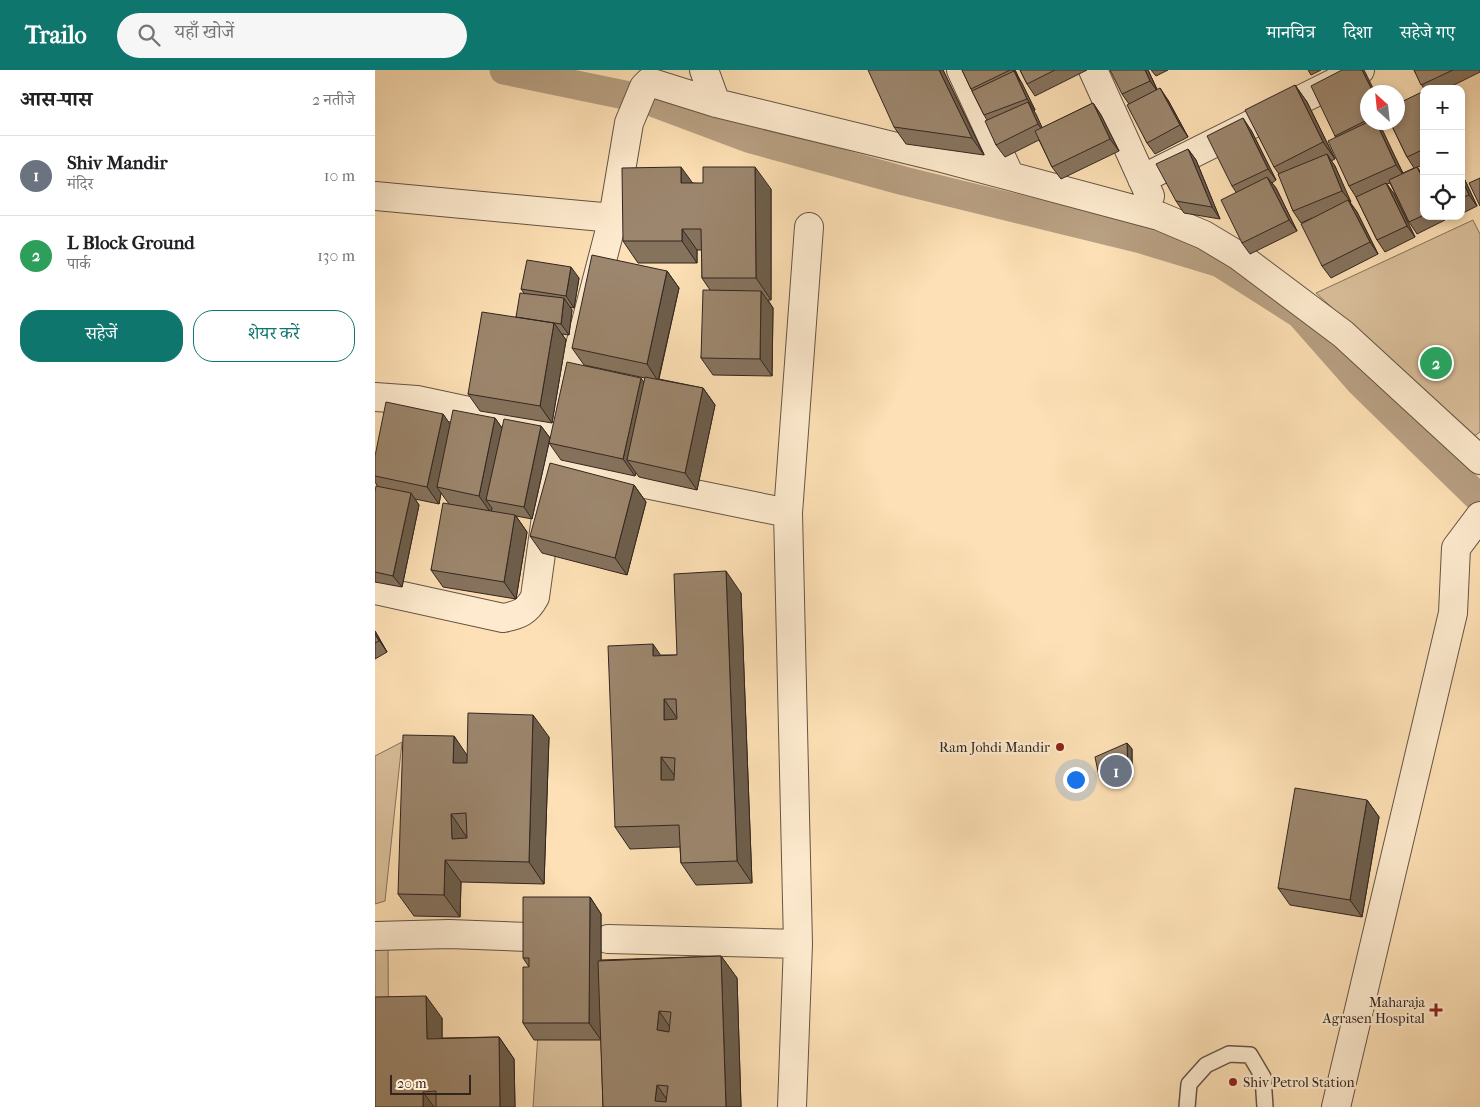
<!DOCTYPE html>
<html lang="hi">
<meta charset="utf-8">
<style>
body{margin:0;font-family:"IM FELL French Canon","Noto Serif Devanagari",serif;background:#f6f6f6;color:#202124}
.controls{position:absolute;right:15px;top:15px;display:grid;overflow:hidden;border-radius:10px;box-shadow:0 2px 8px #0003}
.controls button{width:45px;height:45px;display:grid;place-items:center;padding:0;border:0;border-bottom:1px solid #e0e0e0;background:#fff;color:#202124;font:25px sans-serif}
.compass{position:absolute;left:985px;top:15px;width:45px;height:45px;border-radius:50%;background:#fff;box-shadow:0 2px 8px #0003;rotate:333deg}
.scale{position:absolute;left:15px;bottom:12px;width:81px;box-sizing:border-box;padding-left:5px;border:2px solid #322520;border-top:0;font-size:14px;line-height:18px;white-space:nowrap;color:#322520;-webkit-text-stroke:4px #feebcf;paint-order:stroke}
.you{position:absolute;left:700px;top:709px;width:18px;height:18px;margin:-12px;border:4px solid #fff;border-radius:50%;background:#1a73e8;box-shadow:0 0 0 8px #1a73e833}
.badge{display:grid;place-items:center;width:32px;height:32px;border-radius:50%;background:#0f766e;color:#fff;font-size:16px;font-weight:700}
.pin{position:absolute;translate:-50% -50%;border:2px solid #fff;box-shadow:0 1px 5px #0006}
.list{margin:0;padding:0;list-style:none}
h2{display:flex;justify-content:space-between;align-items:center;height:65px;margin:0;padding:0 20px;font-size:21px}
h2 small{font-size:16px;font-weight:400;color:#757577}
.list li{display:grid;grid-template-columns:32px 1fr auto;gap:15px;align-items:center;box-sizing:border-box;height:80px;padding:0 20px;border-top:1px solid #e0e0e0}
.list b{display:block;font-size:19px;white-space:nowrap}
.list p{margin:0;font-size:16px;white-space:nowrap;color:#757577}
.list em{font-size:16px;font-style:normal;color:#757577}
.actions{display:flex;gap:10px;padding:15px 20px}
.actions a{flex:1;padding:11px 0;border:1px solid #0f766e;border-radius:20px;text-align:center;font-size:18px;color:#0f766e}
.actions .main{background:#0f766e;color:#fff}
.icon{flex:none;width:28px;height:28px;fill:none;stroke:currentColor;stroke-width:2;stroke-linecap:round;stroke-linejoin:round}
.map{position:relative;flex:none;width:1105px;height:1037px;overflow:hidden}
header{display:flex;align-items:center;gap:30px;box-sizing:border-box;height:70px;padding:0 25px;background:#0f766e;color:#fff}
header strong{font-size:24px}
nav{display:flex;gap:28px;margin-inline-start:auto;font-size:18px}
.search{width:350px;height:45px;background:#f6f6f6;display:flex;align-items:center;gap:12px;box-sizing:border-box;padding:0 18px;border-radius:28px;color:#757577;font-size:19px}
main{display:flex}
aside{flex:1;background:#fff}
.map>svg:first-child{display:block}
.green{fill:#dac09c;stroke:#86725e}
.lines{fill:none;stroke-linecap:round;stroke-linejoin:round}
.canal{stroke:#b8a082;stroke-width:29}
.service-casing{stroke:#655445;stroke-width:18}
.minor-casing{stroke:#655445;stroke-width:30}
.service{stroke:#feebcf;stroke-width:15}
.minor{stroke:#feebcf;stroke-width:28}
.wall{fill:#86735e;stroke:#322520;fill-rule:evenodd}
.shaded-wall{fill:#6d5e4c;stroke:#322520}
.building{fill:#9c866d;stroke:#322520;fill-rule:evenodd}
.poi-dot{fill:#8f2418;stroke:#feebcf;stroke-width:2}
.labels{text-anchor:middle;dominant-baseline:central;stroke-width:4.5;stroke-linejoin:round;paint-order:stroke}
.poi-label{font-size:14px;fill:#322520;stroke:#feebcf;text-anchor:end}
</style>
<header>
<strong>Trailo</strong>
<div class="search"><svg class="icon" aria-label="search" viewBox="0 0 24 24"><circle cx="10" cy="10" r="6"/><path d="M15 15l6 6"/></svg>यहाँ खोजें</div>
<nav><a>मानचित्र</a><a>दिशा</a><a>सहेजे गए</a></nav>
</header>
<main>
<aside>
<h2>आस-पास<small>2 नतीजे</small></h2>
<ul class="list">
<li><span class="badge" style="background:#6b7280">1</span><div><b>Shiv Mandir</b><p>मंदिर</p></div><em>10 m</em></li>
<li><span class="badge" style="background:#2e9e5b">2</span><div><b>L Block Ground</b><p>पार्क</p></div><em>130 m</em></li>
</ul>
<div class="actions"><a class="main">सहेजें</a><a>शेयर करें</a></div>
</aside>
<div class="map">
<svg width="1105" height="1037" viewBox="0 0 1105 1037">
<rect width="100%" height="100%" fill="#fde0b5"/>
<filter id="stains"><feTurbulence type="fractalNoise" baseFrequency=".004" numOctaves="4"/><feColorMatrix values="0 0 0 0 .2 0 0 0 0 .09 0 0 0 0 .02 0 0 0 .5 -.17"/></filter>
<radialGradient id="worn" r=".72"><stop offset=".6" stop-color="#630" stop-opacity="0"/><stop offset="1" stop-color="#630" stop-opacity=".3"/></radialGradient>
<path class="green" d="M1098 150 1105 164V362L1098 367 941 223Z
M27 672 10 831 0 834V686Z
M13 874 14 1037H0V875Z
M234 947 235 1037H158L164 949Z"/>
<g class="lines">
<path class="canal" d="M129 0 269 29 373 68 529 111 766 169 845 193 925 244 984 311 1105 429"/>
<g class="service-casing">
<path id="service" d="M812 1037 814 1014 831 995 854 984 875 985 888 1007 890 1037"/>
</g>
<g class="minor-casing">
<path id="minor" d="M329 0 341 33
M586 0 635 106
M718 0 775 126
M767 109 985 0
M0 126 238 148
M0 327 42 330 183 360
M177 395 413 443
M0 520 128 548C144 545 152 542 160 527L183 360 238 148 254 53 269 17 274 12 341 33 567 88 784 146 829 165 864 186 968 264 1105 390
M0 866 74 864 153 867
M233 869 423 874
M417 1037 423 874 413 443 434 157
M961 1037 1078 543 1081 478 1105 446"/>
</g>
<use href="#service" class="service"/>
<use href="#minor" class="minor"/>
</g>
<path class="wall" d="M568 0 609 85 531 74 519 57Z
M587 0H640L660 40 659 41 667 58 718 33 726 45 744 81 686 109 677 97 664 70 630 87 621 75 612 50 609 45 596 19Z
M645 0H712L660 26 652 14Z
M773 0 782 19 793 30 813 67 780 84 772 73 754 34 747 24Z
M776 0H793L781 6Z
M933 0H946L936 5Z
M1039 0H1105V2L1071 19H1049Z
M991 4 992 22V52H1022L1049 21V101L1046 96 1042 97 1049 107V146H1068L1070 150 1042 164 1034 152 1015 113 1012 114 1019 124 1040 167 1010 182 1002 170 981 127 974 116 960 66ZM1016 54 1032 87 1039 98 1028 103 1006 59Z
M920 15 932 32 960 89 956 91 960 96 975 132 982 142 1003 184 956 208 947 196 937 148 926 153 918 141 904 104 899 97Z
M876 60 901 110 897 113 901 118 922 161 875 184 867 173 861 122 857 116Z
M813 79 821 90 845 149 809 143 801 131Z
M1086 102 1102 136 1086 144Z
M317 113 396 119V230H393L398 238 397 306 338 305 326 288 335 220 327 208V180H322V193H263L248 171Z
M1071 146H1081L1074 150Z
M292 201 304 218 284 309 328 318 340 335 322 420 264 407 261 403 260 406 186 390 174 373 269 312 270 308 209 295 197 278Z
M204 208 199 238 195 237 197 240 194 265 187 264 191 270 177 353 105 341 93 324 141 247 149 223 146 219Z
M68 344 75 355 120 348 127 358 166 356 175 368 157 449 141 446 152 462 141 529 68 517 56 500 74 434 66 423 64 434 40 429 44 435 27 517 0 512V422L3 417 0 412V386Z
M259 415 271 432 252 505 167 483 155 466Z
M366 523 377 813 321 815 306 793 305 777 255 779 240 757 286 585H302Z
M0 561 12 582 0 589Z
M79 666 92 686 174 667 169 814 86 812 85 847 39 846 23 824Z
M752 673 757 679V709L728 711 724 706Z
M992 730 1004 747 987 847 915 835 903 818Z
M215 827 226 844V890L346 886 362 908 366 1037H228L226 970H159L148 953 154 897 148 888Z
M67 948V968L124 967 139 989 140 1037H0Z"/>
<path class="shaded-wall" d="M564 0H568L609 85 597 68Z
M638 0H640L645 11Z
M770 0H773L783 22 775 11Z
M987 0H989L1000 22H998Z
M639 1 647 13 660 40 652 29Z
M920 15 932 32 960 89 948 72Z
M785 18 793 30 813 67 805 55Z
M653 32 661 44 671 66 663 54Z
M718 33 726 45 744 81 735 69Z
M868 48 876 60 901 110 893 99Z
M1001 52 1008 61 1029 106 1021 95Z
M813 79 821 90 845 149 837 137Z
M952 84 960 96 976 132 967 121Z
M306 97 322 119 306 113Z
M380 97 396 119V230L381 208Z
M1042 97 1049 107V111Z
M1086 102 1102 136 1094 125 1086 108Z
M892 107 901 118 922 161 914 150Z
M1011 113 1019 124 1040 167 1032 156Z
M973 130 982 142 1003 184 995 172Z
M307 159 322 180V193L307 171Z
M196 197 204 208 199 238 191 226Z
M292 201 304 218 283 311 272 294Z
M386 221 398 238 397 306 385 289Z
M189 228 197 240 194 265 186 254Z
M179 253 191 270 177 353 165 336Z
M266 308 277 325 252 390 261 403 260 406 248 389Z
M328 318 340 335 322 420 310 403Z
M68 344 80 361 62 417 66 423 64 434 52 417Z
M120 348 132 365 111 430 117 438 116 443 104 426Z
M166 356 175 368 157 449 149 437Z
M259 415 271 432 252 505 240 488Z
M36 423 44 435 27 517 18 506Z
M140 445 152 462 141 529 129 512Z
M351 501 366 523 377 813 362 791Z
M0 561 12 582 0 564Z
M278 574 293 596 278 586Z
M289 629 304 651 289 650Z
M158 645 174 667 169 814 154 792Z
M79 666 94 688V715L78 693Z
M752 673 757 679V709L753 703Z
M286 687 302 709 301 731 286 710Z
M992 730 1004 747 987 847 975 830Z
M76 744 91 766 92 791 77 769Z
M70 790 86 812 85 847 69 825Z
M215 827 226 844V970L214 953Z
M346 886 362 908 366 1037H351Z
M51 926 67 948V991L52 969Z
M284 941 299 963 282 960Z
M124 967 139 989 140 1037H125Z
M282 1015 297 1037 280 1031Z
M48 1022 59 1037H48Z"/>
<path class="building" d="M493 0H564L597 68 519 57Z
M587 0H635L596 19Z
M645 0H680L652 14Z
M735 0H770L775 11 747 24Z
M967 0H987L998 22H992V50L960 66 936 16Z
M1039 0H1078L1046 15Z
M639 1 652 29 609 45 597 21Z
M920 15 948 72 899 97 870 40Z
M785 18 805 55 772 73 752 35Z
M1049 21V79L1032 87 1015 52H1022V34Z
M653 32 663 54 621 75 610 51Z
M718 33 735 69 677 97 660 61Z
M868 48 893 99 857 116 832 66Z
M993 52H1001L1021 95 974 116 953 71Z
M813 79 837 137 801 131 781 94Z
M952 84 967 121 918 141 903 104Z
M1049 92V101L1045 93Z
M306 97V113H328V97H380L381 208H327L326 159H307V171H248L247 98Z
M1042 97 1049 111V145L1034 152 1014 110Z
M892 107 914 150 867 173 846 130Z
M1086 108 1094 125 1086 128Z
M1105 108V136L1094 113Z
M1011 113 1032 156 1002 170 981 127Z
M973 130 995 172 947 196 926 154Z
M217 185 292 201 272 294 197 278Z
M152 190 196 197 191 226 146 219Z
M328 220 386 221 385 289 326 288Z
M145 223 189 228 186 254 141 247Z
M107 242 179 253 165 336 93 324Z
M192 292 266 308 248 389 174 373Z
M270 307 328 318 310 403 252 390Z
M11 332 68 344 52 417 0 406V386Z
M78 340 120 348 104 426 62 417Z
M129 349 166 356 149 437 111 430Z
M175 393 259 415 240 488 155 466Z
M1 416 36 423 18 506 0 502V422Z
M68 433 140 445 129 512 56 500Z
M351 501 362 791 306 793 304 755 240 757 233 576 278 574V586L302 585 299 504ZM289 629H301L302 649 289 650ZM286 687 300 688 299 710H286Z
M0 564 4 571 0 573Z
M93 643 158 645 154 792 70 790 69 825 23 824 28 665 79 666 78 693H92ZM91 743 92 768 77 769 76 744Z
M752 673 753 703 724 706 720 687Z
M920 718 992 730 975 830 903 818Z
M148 827H215L214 953H148V897H154V888H148Z
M346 886 351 1037H228L223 891ZM284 941 296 942 294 962 282 960ZM282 1015 293 1016 291 1032 280 1031Z
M51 926 52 969 124 967 125 1037H61V1021L48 1022V1037H0V927Z"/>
<g class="poi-dot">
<circle cx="685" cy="677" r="5"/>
<path d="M1058.5 932.5h5v5h5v5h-5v5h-5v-5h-5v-5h5z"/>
<circle cx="858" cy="1012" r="5"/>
</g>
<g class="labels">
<g class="poi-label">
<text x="675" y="677">Ram Johdi Mandir</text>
<text x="1050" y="932">Maharaja<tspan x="1050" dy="16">Agrasen Hospital</tspan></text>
<text x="868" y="1012" text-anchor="start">Shiv Petrol Station</text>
</g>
</g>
<rect width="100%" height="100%" filter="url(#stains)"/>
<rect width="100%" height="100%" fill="url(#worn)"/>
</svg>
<div class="controls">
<button>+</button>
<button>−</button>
<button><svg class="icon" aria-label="locate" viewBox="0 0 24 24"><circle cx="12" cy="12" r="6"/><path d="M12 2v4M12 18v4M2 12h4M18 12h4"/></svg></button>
</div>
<svg class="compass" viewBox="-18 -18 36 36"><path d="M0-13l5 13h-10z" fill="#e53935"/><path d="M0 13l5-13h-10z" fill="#757577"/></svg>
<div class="scale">20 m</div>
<div class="you"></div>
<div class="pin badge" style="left:741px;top:701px;background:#6b7280">1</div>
<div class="pin badge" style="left:1061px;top:293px;background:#2e9e5b">2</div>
</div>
</main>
